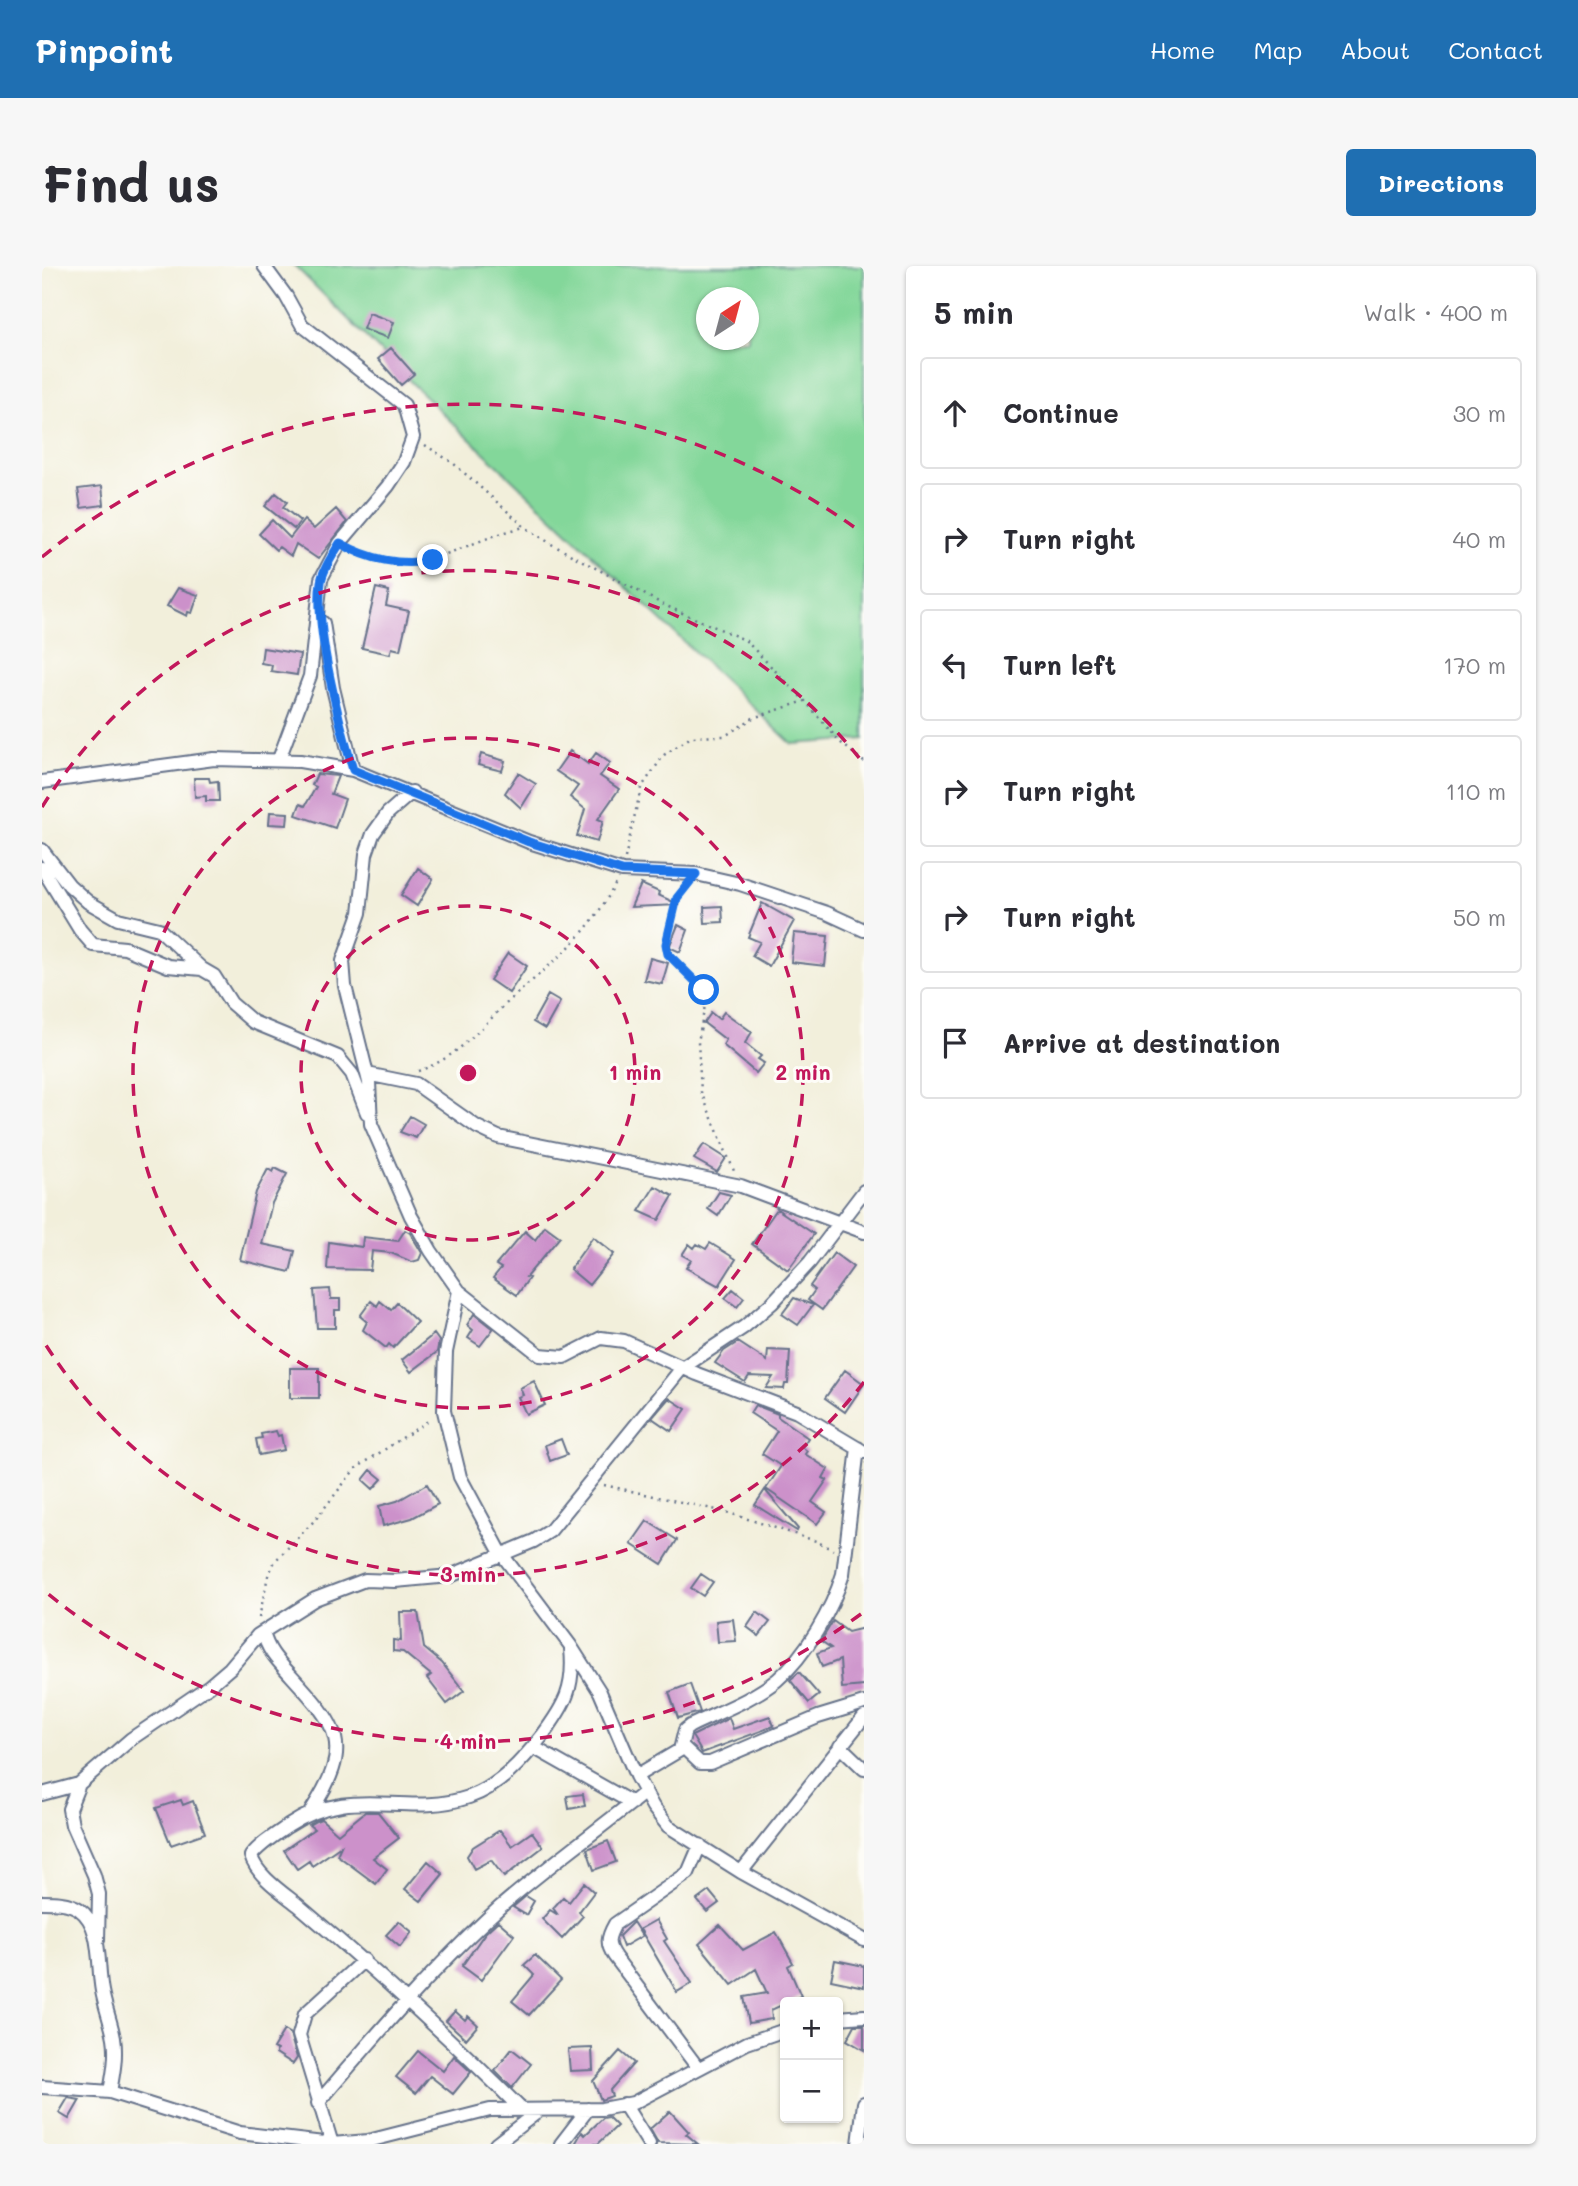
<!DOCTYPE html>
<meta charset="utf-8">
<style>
body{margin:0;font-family:Mali,sans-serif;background:#f7f7f7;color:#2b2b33}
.controls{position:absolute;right:21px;bottom:21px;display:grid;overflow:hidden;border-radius:7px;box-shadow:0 2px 5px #0004}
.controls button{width:63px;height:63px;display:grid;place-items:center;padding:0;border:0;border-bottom:2px solid #e1e1e2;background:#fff;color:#2b2b33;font:35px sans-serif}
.compass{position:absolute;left:654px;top:21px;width:63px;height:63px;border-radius:50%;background:#fff;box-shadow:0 2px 5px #0004;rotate:36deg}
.stop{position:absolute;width:21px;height:21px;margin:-16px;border:5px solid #1a73e8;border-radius:50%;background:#fff}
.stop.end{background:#1a73e8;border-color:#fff;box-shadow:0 2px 7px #0008}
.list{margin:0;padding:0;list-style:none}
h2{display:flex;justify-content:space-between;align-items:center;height:91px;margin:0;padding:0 28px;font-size:30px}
h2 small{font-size:23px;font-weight:400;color:#7c7c81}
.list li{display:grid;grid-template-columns:46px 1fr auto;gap:21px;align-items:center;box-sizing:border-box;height:112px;margin:0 14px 14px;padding:0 14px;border:2px solid #e1e1e2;border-radius:7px}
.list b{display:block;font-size:26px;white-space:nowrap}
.list em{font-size:23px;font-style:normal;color:#7c7c81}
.icon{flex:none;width:38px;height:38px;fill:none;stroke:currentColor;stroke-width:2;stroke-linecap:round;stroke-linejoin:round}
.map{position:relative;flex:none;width:822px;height:1878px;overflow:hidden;border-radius:7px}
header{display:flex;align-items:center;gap:42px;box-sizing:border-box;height:98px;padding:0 35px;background:#1f6fb2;color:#fff}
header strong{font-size:33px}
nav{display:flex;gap:38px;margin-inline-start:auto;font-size:24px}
.intro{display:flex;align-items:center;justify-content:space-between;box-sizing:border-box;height:168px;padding:0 42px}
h1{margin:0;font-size:49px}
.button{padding:18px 32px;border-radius:7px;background:#1f6fb2;color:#fff;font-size:24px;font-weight:700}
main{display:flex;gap:42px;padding:0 42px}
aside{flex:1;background:#fff;border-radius:7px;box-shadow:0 2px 5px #0004}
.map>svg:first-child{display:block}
.green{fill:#83d79a;stroke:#4f837c;stroke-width:2;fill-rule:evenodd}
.building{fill:#cc91ca}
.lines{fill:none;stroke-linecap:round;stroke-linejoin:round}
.street-casing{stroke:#66728a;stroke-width:16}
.path{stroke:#66728a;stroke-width:2.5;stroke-dasharray:2 5;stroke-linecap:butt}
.street{stroke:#fff;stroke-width:12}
.route{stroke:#1a73e8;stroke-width:9}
.ring{fill:none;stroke:#c2185b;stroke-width:3.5;stroke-dasharray:12 9}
.centre{fill:#c2185b;stroke:#fdfcf7;stroke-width:3.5}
.ring-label{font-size:21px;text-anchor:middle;font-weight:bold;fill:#c2185b;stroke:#fdfcf7;stroke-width:6;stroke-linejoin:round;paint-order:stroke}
</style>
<header>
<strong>Pinpoint</strong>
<nav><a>Home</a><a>Map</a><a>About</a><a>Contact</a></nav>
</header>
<div class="intro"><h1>Find us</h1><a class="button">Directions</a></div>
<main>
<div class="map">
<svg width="822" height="1878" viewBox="0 0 822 1878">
<rect width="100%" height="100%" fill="#fdfcf7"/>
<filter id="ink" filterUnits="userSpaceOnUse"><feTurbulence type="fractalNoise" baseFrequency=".0143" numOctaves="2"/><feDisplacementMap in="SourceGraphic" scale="14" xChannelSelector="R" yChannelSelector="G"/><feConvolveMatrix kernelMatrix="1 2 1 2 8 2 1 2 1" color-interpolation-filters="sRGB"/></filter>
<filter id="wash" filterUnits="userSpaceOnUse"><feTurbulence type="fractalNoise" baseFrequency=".00686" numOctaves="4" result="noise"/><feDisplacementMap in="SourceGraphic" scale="28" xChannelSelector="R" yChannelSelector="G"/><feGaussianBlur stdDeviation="1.57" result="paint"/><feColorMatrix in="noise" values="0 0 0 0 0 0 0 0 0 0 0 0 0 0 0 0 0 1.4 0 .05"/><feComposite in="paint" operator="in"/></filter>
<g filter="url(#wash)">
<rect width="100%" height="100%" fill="#f2efdb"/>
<path class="green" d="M253 0H822V473L750 478 397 144ZM664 32H706V74H664Z"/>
<g id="blocks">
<path class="building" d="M327 47 352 56 346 72 321 63Z
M349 82 372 108 359 119 336 93Z
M60 220 62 239 39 242 36 223Z
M234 227 245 236 241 241 258 255 252 263 223 240Z
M294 243 305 256 276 293 254 278 249 290 237 281 234 284 217 268 230 254 248 272 262 254 272 263Z
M136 322 156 329 150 347 146 346 145 350 125 340Z
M334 322 347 325 344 340 367 345 358 384 350 382 348 388 320 382Z
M221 382 258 388 255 409 229 405 230 399 219 397Z
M528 485 546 498 554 487 568 497 558 510 577 523 556 553 561 555 555 576 535 570 543 543 528 531 536 520 514 505Z
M439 488 463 495 460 505 436 499Z
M476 507 494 518 479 542 463 527Z
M275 508 296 510 289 528 303 533 293 562 254 549 258 538 263 540 274 521 270 519Z
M152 512H167L168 516 176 515 177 535H164V530L153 531Z
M228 546 246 547 245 559 227 558Z
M376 602 391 613 375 640 359 629Z
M599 618 617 626 616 629 638 639 589 641Z
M720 637 752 655 727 700 710 690 718 676 706 671Z
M680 640 681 656 663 657 662 641Z
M636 659 646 664 638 686 627 681Z
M752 667 786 670 783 700 749 696Z
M466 687 485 700 467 727 448 714Z
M608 692 626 697 620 718 602 714Z
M506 729 518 736 503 763 491 756Z
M682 746 710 766 703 777 719 790 716 793 722 797 714 807 681 779 684 774 662 757 669 747 677 753Z
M368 850 382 858 374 872 358 866Z
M662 878 684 892 675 906 652 893Z
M233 902 245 908 230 937 220 978 253 985 248 1006 198 994 214 926 226 903 231 906Z
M613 920 631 930 617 954 597 945Z
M677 926 689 929 676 950 666 943Z
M735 943 772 968 746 1004 710 978Z
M503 960 518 971 484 1011 487 1012 475 1029 451 1012 459 1002 454 999 483 965 493 974Z
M363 964 368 967 380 987 377 994 370 996 349 987 330 985 328 1004 285 1003 287 976 320 981 321 971 356 975Z
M551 971 572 988 547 1019 528 1003Z
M668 977 694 993 677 1020 644 1002 649 994 640 989 647 978 652 982 655 978 664 983Z
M792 987 811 1001 780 1044 766 1034 773 1024 768 1020Z
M288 1023 289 1033H298V1044H293V1062H275L272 1024Z
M691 1023 702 1032 695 1041 683 1032Z
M752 1032 771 1039 756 1059 740 1048Z
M329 1035 335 1040 338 1035 349 1044 355 1037 375 1056 351 1082 347 1078 344 1082 321 1064 325 1056 318 1050Z
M432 1048 451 1063 438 1080 426 1072 431 1064 425 1059Z
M392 1068 397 1075 395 1086 369 1106 360 1094Z
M696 1076 725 1095 726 1084 748 1085 746 1118H743L742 1123 724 1122 731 1111 707 1110 703 1116 673 1097 682 1085Z
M248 1102H277V1132H248Z
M803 1104 822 1118 803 1146 783 1132Z
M492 1115 503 1139 484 1148 476 1131 481 1129 478 1122Z
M627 1132 644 1143 629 1165 610 1152Z
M713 1139 736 1148V1151L766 1172 760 1181 765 1185 763 1188 786 1203 781 1212 785 1214 770 1236 784 1246 775 1258 724 1223 739 1200 720 1188 735 1165 708 1147Z
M234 1165 236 1170 239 1169 242 1184 217 1189 214 1173 220 1172 219 1168Z
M519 1173 525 1189 508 1195 503 1179Z
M329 1204 340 1213 331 1223 321 1214Z
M385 1218 396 1238 370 1252 341 1260 337 1240 355 1235Z
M723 1224 756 1263 755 1265 713 1239Z
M605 1255 635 1274 620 1298 589 1278Z
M659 1308 671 1316 661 1330 649 1322Z
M358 1346H376L382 1382 400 1397 422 1425 405 1438 385 1412 389 1409 361 1386 351 1385V1374L359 1375Z
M715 1346 728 1356 717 1370 705 1361Z
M691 1353 694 1375 676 1376 674 1355Z
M791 1355 806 1366 822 1362V1420L800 1422 798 1394 780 1401 775 1387 789 1382 779 1375Z
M757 1406 777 1429 767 1437 748 1414Z
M648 1418 658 1446 636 1452 627 1426Z
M728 1450 732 1460 660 1487 650 1470 687 1452 691 1463Z
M541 1528 543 1540 527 1543 525 1530Z
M139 1534 141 1539 151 1535 163 1567 129 1579 114 1542Z
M323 1546H336L357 1572 331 1592 345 1603 334 1618 295 1589 299 1580 270 1600 267 1595 255 1603 242 1584 272 1563 267 1559 274 1555 279 1553 296 1568Z
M458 1564 470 1580 490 1566 501 1581 462 1611 449 1594 432 1603 425 1590 431 1581Z
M566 1575 574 1596 552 1604 545 1583Z
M386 1595 401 1608 379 1635 363 1623Z
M542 1617 552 1626 537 1646 541 1650 520 1673 500 1653 508 1644 516 1649 511 1642 521 1631 527 1636Z
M667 1625 677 1637 665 1646 655 1634Z
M484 1630 492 1635 484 1649 471 1641Z
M614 1654 625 1673 622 1675 650 1717 635 1726 598 1663Z
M357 1655 370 1666 358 1681 344 1669Z
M456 1655 472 1669 439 1714 420 1700 443 1667Z
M591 1656 600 1670 581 1681 577 1670Z
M678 1659 701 1684 734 1666 751 1697 746 1700 759 1730 729 1744 730 1753 707 1757 702 1731 725 1727 714 1703 690 1719 657 1678Z
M493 1689 519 1714 487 1749 470 1735 492 1709 482 1699Z
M793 1694 822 1700V1721L789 1714Z
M413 1745 423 1754 426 1750 436 1759 424 1773 404 1755Z
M813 1759H822V1784L805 1774Z
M242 1764 248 1768 255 1792 251 1798 234 1787 235 1784 231 1782Z
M550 1782 551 1804 528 1805 526 1783Z
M470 1783 489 1798 470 1822 453 1805Z
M376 1785 401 1805 412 1790 429 1806 411 1828 388 1810 374 1827 354 1811Z
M578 1785 592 1797 568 1824 570 1830 559 1834 551 1815Z
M26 1832 38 1834 27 1853 17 1847Z
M628 1845 647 1866 644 1868 656 1878 616 1877 608 1863Z
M566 1851 575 1860 556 1878H533L540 1866 543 1869 561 1852Z"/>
</g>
</g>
<g filter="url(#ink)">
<use href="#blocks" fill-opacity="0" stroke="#66728a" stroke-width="2"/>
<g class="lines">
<g class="street-casing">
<path id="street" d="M222 0 244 30 260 59 362 139 371 171 362 196 346 220 298 277 279 313 268 410 237 493
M281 357 291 422 311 504
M0 516 172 493 258 495 311 504 487 576 580 605 654 608 698 618 785 647 822 664
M370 526 346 547 331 568 324 588 318 647 301 695 303 720 327 816 329 858 369 950 389 985 417 1025 498 1089 522 1091 559 1072 582 1075 655 1108 755 1146 822 1186
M0 584 27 619 46 636 76 653 117 663 160 703
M0 602 38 664 51 679 83 682 126 700 160 703 172 710 189 737 211 756 296 791 310 808 325 847
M325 808 374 818 435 861 456 871 699 920 822 966
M417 1025 404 1086 402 1145 418 1211 459 1287 528 1379 558 1426 594 1510 611 1541 626 1560 699 1606 822 1674
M221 1366C225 1383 234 1393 246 1406 296 1461 313 1477 269 1545
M798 1480 822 1503
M491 1481 590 1537
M641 1481 658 1497H668L776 1451 822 1437
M594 1510 638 1484 643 1464 648 1460C677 1446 710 1434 735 1414 764 1389 790 1344 801 1308L816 1182
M37 1518 27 1543 30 1559 52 1609 57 1628 56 1674
M0 1528 37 1518 89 1473 167 1420 188 1402 216 1369 273 1333 323 1314 353 1315 408 1310 492 1275 508 1265 640 1102 702 1061 730 1037 768 996 822 925
M699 1606 822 1451
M0 1636C12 1636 26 1636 37 1643 61 1660 55 1700 60 1725 63 1741 69 1756 72 1772 75 1790 71 1809 68 1826
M796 1752 822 1750
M656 1802 573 1691C564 1678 565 1672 573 1658L646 1607 658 1579
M0 1821 68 1826 198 1867 290 1878 326 1875 448 1844 560 1843 591 1837 705 1777 743 1764
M276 1837C333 1770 392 1701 457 1642 504 1601 555 1565 603 1526
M582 1838 607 1878
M480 1844C408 1772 334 1705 256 1639 241 1627 214 1609 209 1590 218 1578 233 1569 246 1560 313 1516 361 1553 427 1531 457 1521 481 1494 500 1470 523 1439 533 1422 529 1383
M290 1878 257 1769 263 1748 322 1694
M454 1878 498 1844
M519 1878 546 1843
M817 1878 822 1837"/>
</g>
<path class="path" d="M383 179 411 197 483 261 511 279 622 339 703 374 763 435 798 476 822 496
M310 284C372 319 423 273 483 261
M583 592 599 522 622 489 649 471 683 470 711 452 763 435
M642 621 635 632 624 683 665 729 656 776 659 826 692 905
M376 805C416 792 438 762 468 734 514 693 545 672 575 615
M562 1219 684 1246 774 1275 791 1284
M217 1352 226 1310 233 1295 273 1254 313 1203 389 1153"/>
<use href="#street" class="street"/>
</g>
</g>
<g class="lines" filter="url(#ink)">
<path class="route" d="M391 294C359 301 326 293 298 277 291 289 281 303 279 316 272 361 298 459 311 504L487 576 580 605 654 608 635 632 624 678 626 688 662 724"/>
</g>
<g class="ring">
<circle cx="426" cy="807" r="167"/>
<circle cx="426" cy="807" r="335"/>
<path d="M822 1116A502 502 0 0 1 0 1073M0 541A502 502 0 0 1 822 498"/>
<path d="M819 1348A669 669 0 0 1 0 1323M0 291A669 669 0 0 1 819 266"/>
</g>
<circle cx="426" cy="807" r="10" class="centre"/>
<g class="ring-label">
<text x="593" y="814">1 min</text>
<text x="761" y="814">2 min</text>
<text x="426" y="1316">3 min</text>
<text x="426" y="1483">4 min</text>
</g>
</svg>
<div class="controls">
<button>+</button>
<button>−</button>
</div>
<svg class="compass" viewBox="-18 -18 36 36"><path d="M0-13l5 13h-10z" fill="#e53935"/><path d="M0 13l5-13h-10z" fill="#7c7c81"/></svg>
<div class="stop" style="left:662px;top:724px"></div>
<div class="stop end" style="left:391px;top:294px"></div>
</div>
<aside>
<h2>5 min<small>Walk · 400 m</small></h2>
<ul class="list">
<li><svg class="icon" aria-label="ahead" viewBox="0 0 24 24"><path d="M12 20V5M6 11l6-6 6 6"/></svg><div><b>Continue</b></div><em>30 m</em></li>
<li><svg class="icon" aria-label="right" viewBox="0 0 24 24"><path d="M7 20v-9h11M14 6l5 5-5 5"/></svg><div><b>Turn right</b></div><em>40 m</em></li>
<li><svg class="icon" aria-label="left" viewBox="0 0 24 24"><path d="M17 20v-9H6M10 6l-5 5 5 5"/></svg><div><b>Turn left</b></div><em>170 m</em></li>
<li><svg class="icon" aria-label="right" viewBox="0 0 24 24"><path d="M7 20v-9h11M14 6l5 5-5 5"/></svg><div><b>Turn right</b></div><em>110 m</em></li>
<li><svg class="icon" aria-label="right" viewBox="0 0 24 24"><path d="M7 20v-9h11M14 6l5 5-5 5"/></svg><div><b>Turn right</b></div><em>50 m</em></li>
<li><svg class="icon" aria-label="arrive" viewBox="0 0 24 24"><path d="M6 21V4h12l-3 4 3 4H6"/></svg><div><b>Arrive at destination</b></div></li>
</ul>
</aside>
</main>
